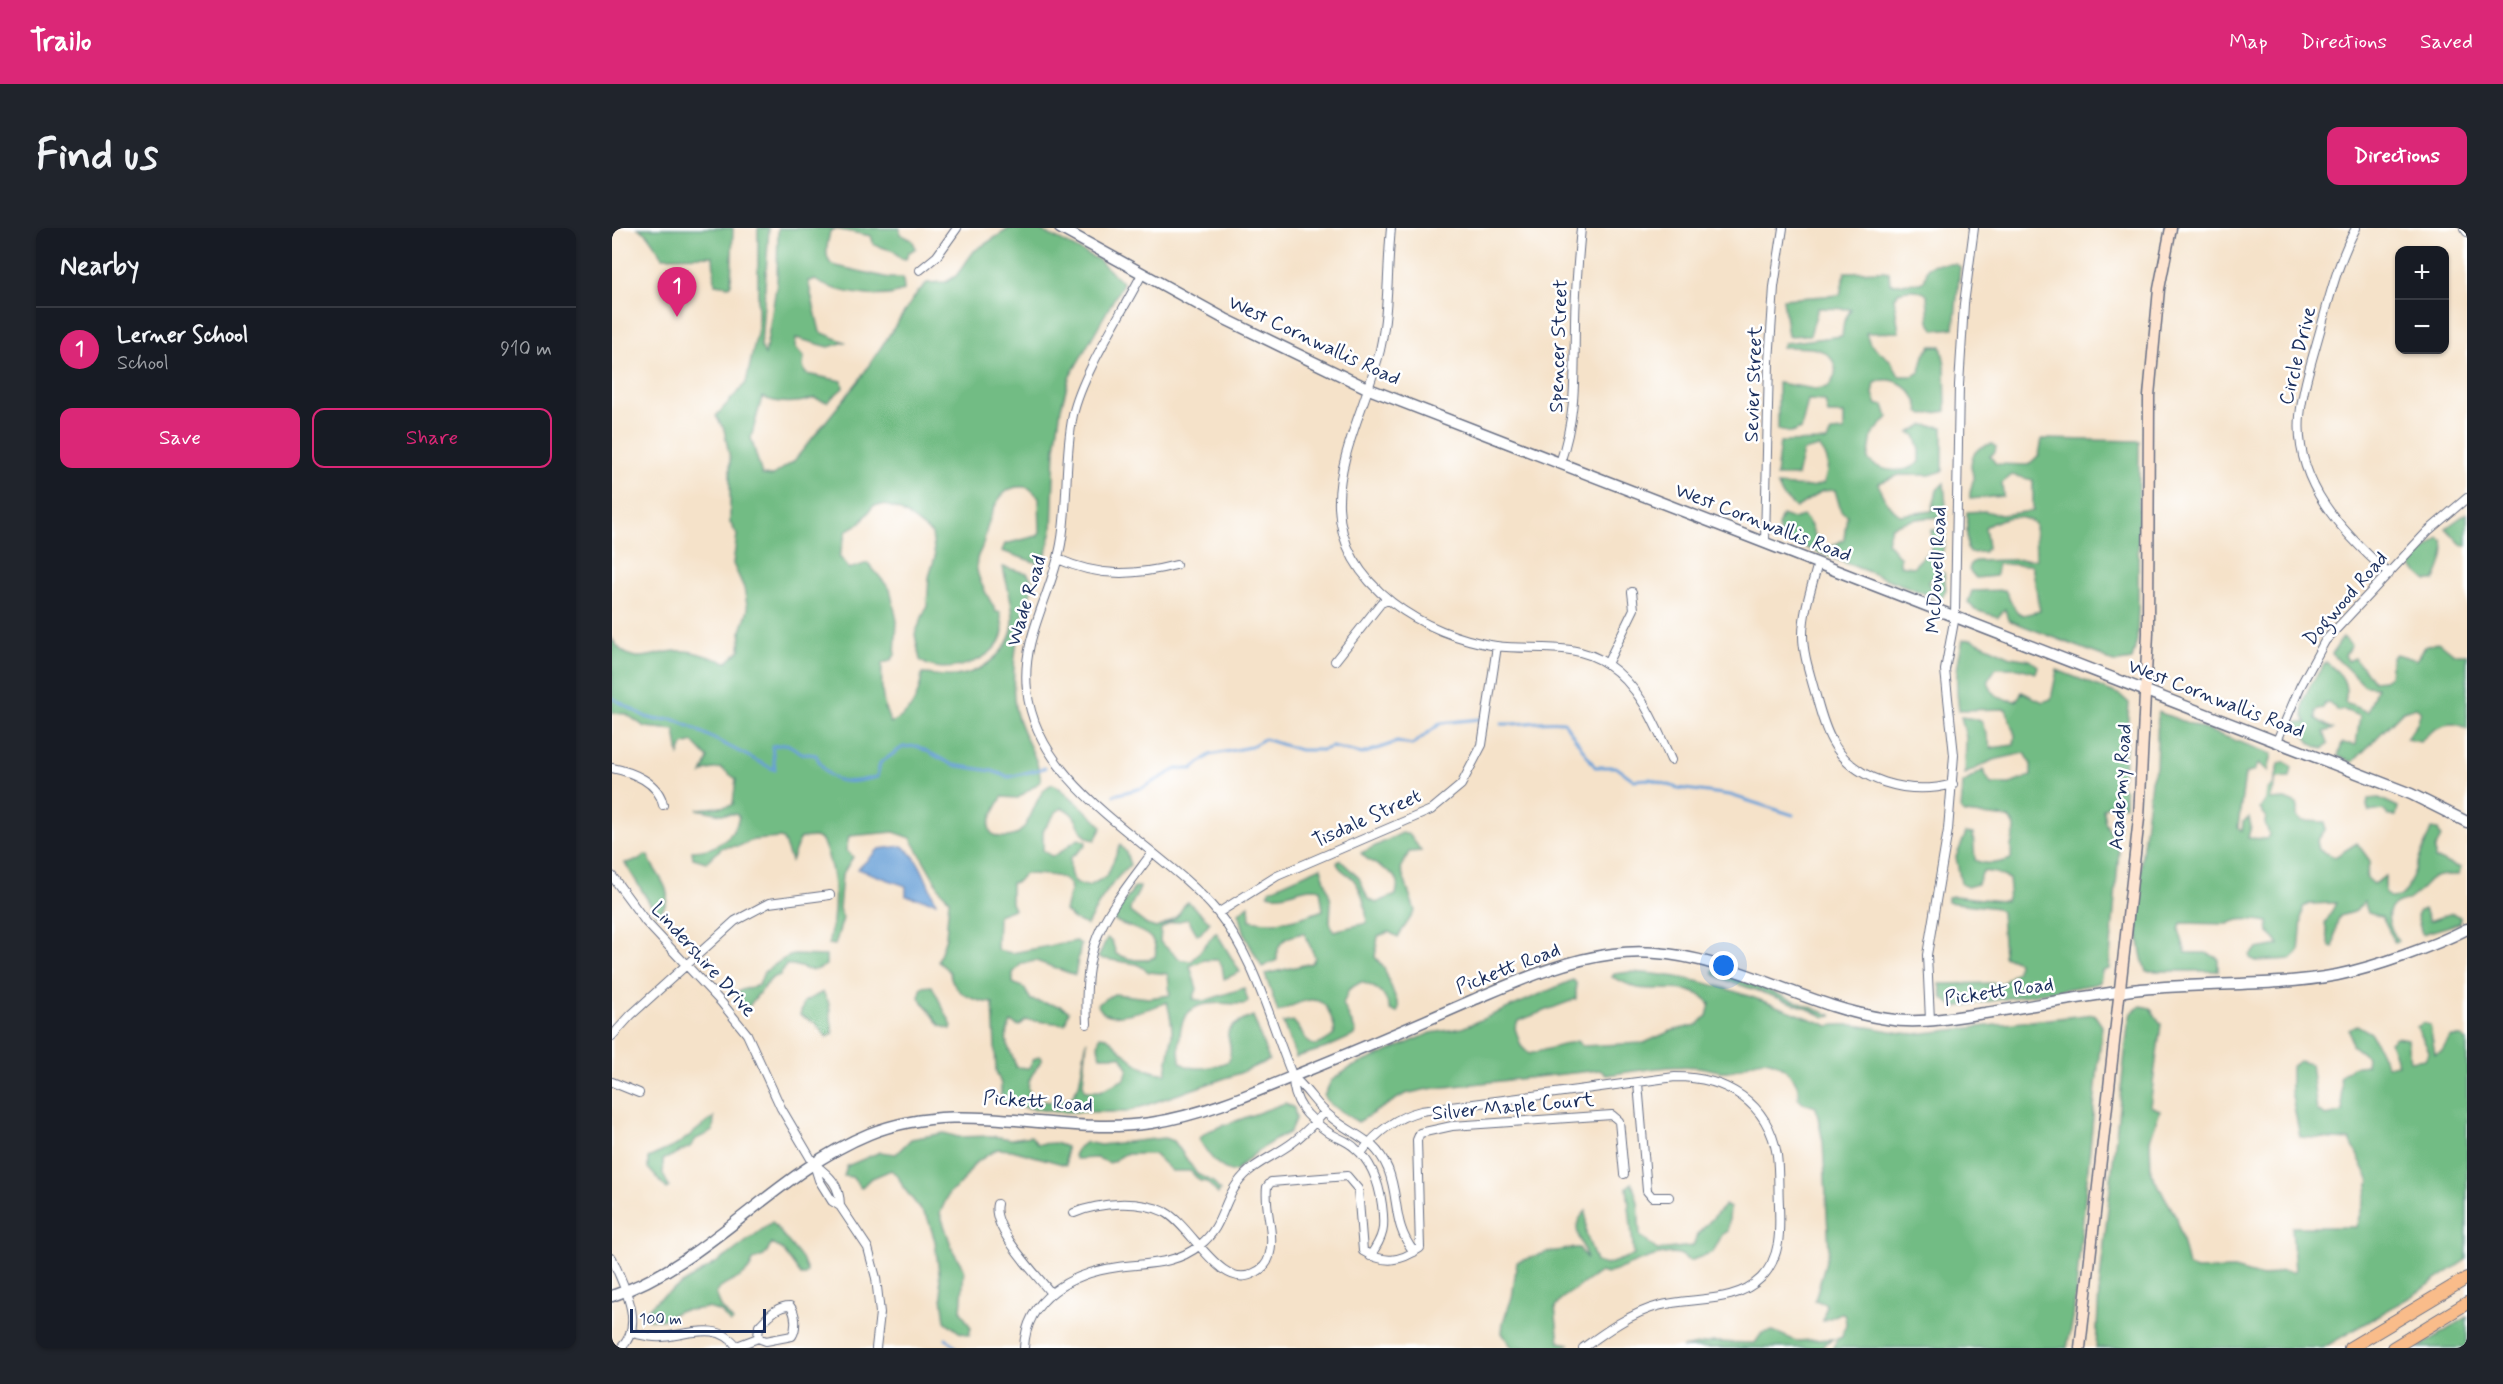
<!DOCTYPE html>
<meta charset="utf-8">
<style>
body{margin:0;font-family:Mynerve,sans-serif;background:#20242c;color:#f1f3f6}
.controls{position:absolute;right:18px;top:18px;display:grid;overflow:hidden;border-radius:12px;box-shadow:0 2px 4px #0004}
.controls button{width:54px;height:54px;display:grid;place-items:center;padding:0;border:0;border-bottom:2px solid #363941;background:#171b24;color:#f1f3f6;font:30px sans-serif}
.scale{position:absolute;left:18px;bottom:15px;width:136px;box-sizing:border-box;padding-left:6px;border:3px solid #1b2f5e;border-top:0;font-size:16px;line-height:21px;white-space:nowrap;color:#1b2f5e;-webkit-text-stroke:4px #fff;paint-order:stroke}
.you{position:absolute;left:1112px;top:738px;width:21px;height:21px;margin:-15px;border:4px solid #fff;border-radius:50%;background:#1a73e8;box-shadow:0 0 0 9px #1a73e833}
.badge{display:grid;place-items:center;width:39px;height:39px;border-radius:50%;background:#db2777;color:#fff;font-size:20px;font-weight:700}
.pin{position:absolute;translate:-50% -50px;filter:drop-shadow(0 2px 3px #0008)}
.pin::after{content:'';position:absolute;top:32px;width:21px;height:18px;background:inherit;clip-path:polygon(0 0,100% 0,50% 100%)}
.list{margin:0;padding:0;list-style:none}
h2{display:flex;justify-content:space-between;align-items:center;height:78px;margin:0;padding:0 24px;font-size:26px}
h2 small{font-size:20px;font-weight:400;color:#9ea1a6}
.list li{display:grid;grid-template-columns:39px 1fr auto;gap:18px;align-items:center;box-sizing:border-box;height:84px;padding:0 24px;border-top:2px solid #363941}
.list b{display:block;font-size:22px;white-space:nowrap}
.list p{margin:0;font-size:20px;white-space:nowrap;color:#9ea1a6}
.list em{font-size:20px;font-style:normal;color:#9ea1a6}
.actions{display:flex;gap:12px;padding:18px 24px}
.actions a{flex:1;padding:14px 0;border:2px solid #db2777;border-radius:12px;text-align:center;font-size:21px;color:#db2777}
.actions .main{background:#db2777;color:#fff}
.map{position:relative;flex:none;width:1855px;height:1120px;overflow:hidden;border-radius:12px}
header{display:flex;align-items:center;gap:36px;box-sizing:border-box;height:84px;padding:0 30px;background:#db2777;color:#fff}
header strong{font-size:28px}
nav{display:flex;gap:33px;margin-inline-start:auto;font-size:21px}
.intro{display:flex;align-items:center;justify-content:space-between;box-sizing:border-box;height:144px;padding:0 36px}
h1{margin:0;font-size:42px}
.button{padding:15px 27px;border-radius:12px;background:#db2777;color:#fff;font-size:21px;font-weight:700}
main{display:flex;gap:36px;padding:0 36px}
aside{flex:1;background:#171b24;border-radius:12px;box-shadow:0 2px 4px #0004}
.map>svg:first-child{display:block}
.forest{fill:#72bc84;stroke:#467671;stroke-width:1.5}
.water{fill:#69a0d7;stroke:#42689a;stroke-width:1.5}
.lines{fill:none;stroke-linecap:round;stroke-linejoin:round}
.stream{stroke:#69a0d7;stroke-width:3}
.minor-casing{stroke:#676e83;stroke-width:10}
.tertiary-casing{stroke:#676e83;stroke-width:13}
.secondary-casing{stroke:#676e83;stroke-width:13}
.primary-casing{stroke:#676e83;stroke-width:14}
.minor{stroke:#fff;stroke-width:8}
.tertiary{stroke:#fff;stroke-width:10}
.secondary{stroke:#fde4d0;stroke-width:10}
.primary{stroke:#f9bc8a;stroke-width:12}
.labels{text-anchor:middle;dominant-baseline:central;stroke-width:5;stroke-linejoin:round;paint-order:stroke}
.street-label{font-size:20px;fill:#1b2f5e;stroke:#fff}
</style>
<header>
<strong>Trailo</strong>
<nav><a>Map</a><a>Directions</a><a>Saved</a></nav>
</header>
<div class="intro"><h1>Find us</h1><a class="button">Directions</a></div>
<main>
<aside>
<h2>Nearby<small></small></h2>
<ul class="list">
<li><span class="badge">1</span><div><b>Lerner School</b><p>School</p></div><em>910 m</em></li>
</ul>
<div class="actions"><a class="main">Save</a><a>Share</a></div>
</aside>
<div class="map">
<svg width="1855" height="1120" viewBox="0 0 1855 1120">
<rect width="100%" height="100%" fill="#fff"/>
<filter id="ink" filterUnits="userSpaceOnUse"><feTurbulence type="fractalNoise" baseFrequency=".0167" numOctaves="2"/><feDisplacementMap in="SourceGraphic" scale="12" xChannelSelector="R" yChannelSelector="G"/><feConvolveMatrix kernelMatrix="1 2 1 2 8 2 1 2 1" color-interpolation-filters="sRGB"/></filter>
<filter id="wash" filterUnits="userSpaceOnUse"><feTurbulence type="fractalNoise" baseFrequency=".008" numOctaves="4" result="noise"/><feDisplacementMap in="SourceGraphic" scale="24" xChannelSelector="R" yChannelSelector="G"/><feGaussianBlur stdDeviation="1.35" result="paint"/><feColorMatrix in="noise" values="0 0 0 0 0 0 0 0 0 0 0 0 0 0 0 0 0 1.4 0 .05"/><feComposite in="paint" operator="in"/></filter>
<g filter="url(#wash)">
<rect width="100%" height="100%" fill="#f5e2c9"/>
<path class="forest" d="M26 0H121L119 56 117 58 103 56 101 28 51 29 35 6Z
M146 0H157L149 118 153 127 165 54 166 0H288V6L300 12 304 20 296 25 294 31 288 30 282 23 262 17 259 8 223 1 218 3C216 15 211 28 220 37L277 50H291L292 62C273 74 221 64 203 52L196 53 208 104 233 114 217 119 184 110 183 119 192 129 191 139 194 146 230 153 231 160 215 174 202 170C185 176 166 176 150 169L139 210 150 247 160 248 182 233 248 151 305 65 315 55 334 54 344 48 362 23 398 0H424L487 32 511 55 457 150 449 180 443 220 440 302 431 337 390 323 393 316 425 308 428 304 427 269 417 260C385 251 376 294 371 316 368 327 363 327 365 342 367 356 378 371 384 384H388C389 390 391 397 391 403 388 433 328 451 308 432L303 406 315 378 317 349 323 329 320 306C304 294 282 272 261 278L249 295 235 302 227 328 237 341 256 335 278 361 285 393 283 427 278 433 270 435C269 456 269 476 279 495 301 485 307 468 310 446 321 446 333 449 343 448 372 445 402 420 401 390 401 374 394 355 391 339L415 345 421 353C418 372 409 388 406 406 402 431 399 460 404 484 410 509 426 526 429 553L406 570 390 569C384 581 365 606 389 609 423 613 418 563 441 556 447 558 486 593 490 599L483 612C463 609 471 587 450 580L444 584 431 603V622L439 628C448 628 457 615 467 611L474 614 473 618 458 630C457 646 458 657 477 658L495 648 508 617 514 624 518 637C499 654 487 674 475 697L461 691 453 683 459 660C455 644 426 647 412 646L405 654 399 655V675L402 681 386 687 385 722 400 725 464 713 469 716 463 747 424 733 410 735 401 745V755L412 760 419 772 448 778 457 783 453 796 414 792 407 798 399 794C388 816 399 819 404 839L417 840 422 831 428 828 430 831C423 845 410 853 420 870L437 874 460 869 467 857 475 812 471 856 473 863H488L513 851 516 840 509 828H488L486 818 488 808 495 809C512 824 530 847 554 845 559 812 564 808 555 774 543 779 506 792 494 786 490 785 487 779 485 776L502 766 537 770 558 767 556 746 537 744 525 736 486 730 495 710 500 713 504 726C517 732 530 735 543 729 549 702 517 702 500 691L523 659H528C526 669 517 674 518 684L535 697 544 700C551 697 563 692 567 686 571 681 569 678 576 674L598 694 588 706H585L576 691 558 695 549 701 548 714 569 732 580 733 604 704 628 744 612 751 610 737 606 732H592L578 738 585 761 581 771 592 773 632 760 636 773 633 776C604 776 571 768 568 807 567 816 566 826 569 835 581 844 604 839 617 833 625 806 598 806 641 788L657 832 628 845 514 884H444L389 876V856L384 843 381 775C363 773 340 766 338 744L326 733 334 709 337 671 329 663 299 610 282 604 237 608 234 622 241 629 230 647 227 681 231 690 223 717 217 716C217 707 220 701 221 692 225 664 221 637 210 612L203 609 188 610 179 633 171 611 168 610 141 612 127 618 111 619 94 634 81 630 80 623C102 623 122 611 127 589L124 586H109L85 581 118 578 121 576 124 551 109 540 95 542 90 546 96 530 81 514 71 517 67 527 63 502 33 499 14 486 0 485V411C20 445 46 420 73 423 87 424 101 431 115 434L128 422 129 403 136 382 132 360 121 336 125 307 118 294V231L112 201 104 188 134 155 146 100Z
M1323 36H1344L1348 39 1342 100 1323 102 1317 94 1315 67C1307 61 1296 61 1287 64L1282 70 1287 104 1254 105 1258 116 1279 133 1287 148H1301L1308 144 1312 127 1319 118H1329L1333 136 1334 183 1311 187 1307 184C1306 164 1283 144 1263 155L1261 166 1265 177H1272L1276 189 1260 207 1256 232C1269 244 1293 247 1308 234V222L1303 207 1297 205 1311 197 1331 199V243L1318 247H1287L1267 255C1267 266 1279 281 1288 287L1320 283 1325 262 1332 255 1335 290C1314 288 1298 291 1279 299L1275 314 1288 329V337L1301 339 1319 321V302L1334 301C1333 314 1328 347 1316 354L1317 357H1327V344L1332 345 1334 362 1330 369 1324 370 1182 315 1168 306 1166 298 1170 287 1181 291 1191 288C1202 297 1201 308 1209 319H1219L1232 311 1235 287 1229 283 1223 262 1210 263 1184 280 1171 268 1165 257 1200 259 1212 255C1216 242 1219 230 1207 219L1191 223 1185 248H1164L1168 214 1215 213 1219 204 1232 203V186H1216L1213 173 1196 172 1189 201 1179 205 1166 202V155L1203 161 1216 159C1222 152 1225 146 1223 138 1216 115 1190 120 1170 119L1172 115 1230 108 1232 93 1239 81 1206 80 1198 107 1176 108 1171 71 1228 67 1233 44 1271 43 1277 44 1278 56 1308 55 1312 53 1316 39Z
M1430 211 1527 213 1526 381 1525 412 1520 432C1505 434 1501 437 1488 427L1396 392 1393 381 1386 389 1363 382 1356 374 1360 363 1393 362 1404 383 1411 387 1428 383 1420 337 1385 336 1384 348 1364 350 1357 342 1359 335 1364 333 1424 331 1423 296C1407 283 1388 290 1373 299L1376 319 1372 324 1358 325 1355 321V284L1373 283 1389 287 1421 283V252L1400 247 1390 255 1391 268 1358 271C1357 263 1360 259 1361 252 1362 247 1359 242 1359 237 1360 224 1368 217 1381 216L1384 219 1383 224 1378 228 1384 236 1416 237 1427 227Z
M1855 285V318L1849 316 1834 300Z
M1827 310 1831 313C1834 327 1828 340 1822 353H1815L1796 336Z
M1731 409 1739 417 1733 427 1736 433 1743 430C1748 439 1756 443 1761 453L1772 452 1778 448 1780 429 1784 426 1804 432 1813 419 1827 414 1842 426H1855V501C1838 489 1820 501 1808 514L1794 511 1805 496 1809 483 1804 479 1791 483 1741 534 1726 528 1730 515 1744 517 1748 488 1732 482 1726 483 1717 474 1713 475 1711 480 1704 483V491L1721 501 1712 504 1716 516 1711 521 1699 516 1683 494 1695 495C1682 474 1702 452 1714 434 1730 446 1737 454 1733 475L1756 484 1765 459 1753 458 1720 426Z
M1359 411 1399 429 1418 432 1426 438 1424 445 1407 440H1384L1376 452C1380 470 1387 471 1404 473L1410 464 1431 474 1439 471 1445 442 1508 467 1517 475 1512 542 1507 556 1513 563V578L1501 574 1491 581 1493 594 1507 623 1497 741 1490 743 1488 754 1484 756 1343 779 1331 771 1328 756 1391 755 1405 743 1406 734 1392 728 1389 684 1385 680 1336 674V669L1342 668 1389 673 1394 672 1398 662 1397 651 1384 645 1371 643 1366 656 1355 659 1349 655 1344 629 1354 605 1361 606 1363 632C1374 638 1388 635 1399 631 1400 625 1398 619 1400 614 1402 603 1407 601 1397 590L1352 585 1349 582 1351 555 1371 542 1379 556H1398L1419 548V535L1413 525 1381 532 1353 546 1354 509 1349 489 1369 492 1379 520 1402 517 1403 507 1394 481 1347 482C1343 456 1344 437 1351 412Z
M1546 484 1660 526 1656 543 1647 535 1642 543 1633 546 1626 599 1630 603 1631 594 1637 590 1639 598 1636 610 1655 611 1657 606 1653 595 1654 588 1648 581 1654 572 1655 562 1662 556 1667 536 1673 534 1680 539 1678 549 1665 550 1658 572 1673 571 1685 576V589L1690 593 1713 594V602L1705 613 1707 622 1723 629 1745 615 1758 633 1754 649 1762 656 1773 648V665L1778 670 1788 669 1795 662 1819 601 1826 602 1829 609 1823 621V631L1849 640 1846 647C1810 646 1821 655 1798 671 1791 676 1782 673 1778 682 1773 693 1781 704 1786 713L1783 715 1770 689 1756 685 1752 673 1744 683 1728 688C1721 699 1725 708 1721 720L1718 719 1713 696 1724 675 1697 676 1691 679 1687 724 1680 731 1644 733 1638 730V727L1645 721 1667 717 1657 704 1656 694C1643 692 1629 689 1616 696L1569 695 1567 702 1574 725H1594L1606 730V743H1534C1515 694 1534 606 1539 553L1544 539Z
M1767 570 1786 579 1784 588H1777L1771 582 1757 584 1755 578 1756 571Z
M790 605 798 607 809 623 797 624 789 641 803 683 786 709 777 704 766 708 763 729 772 740 787 779 785 785 778 782C773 765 767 760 749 754L737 761 731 776 744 804 743 807 714 820 684 829 671 795 681 793C698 810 693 829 722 807 724 799 720 792 717 784 707 761 683 777 666 784L653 746 700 735 703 729 692 705C675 708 664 713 665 732L650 739 634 710 627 685 637 677 638 692C665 697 685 692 711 682L708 661C689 656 674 672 656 666L657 662 709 639 719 673 718 694 721 703 755 695C754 681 751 664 742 652 737 645 728 644 725 635L728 632 747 650 756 671 764 675 784 667 786 654C777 638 760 639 749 625Z
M33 627 36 628C45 651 69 665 45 687L13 635 27 632Z
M1812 681 1817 693 1840 685 1848 689V695L1810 706 1805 688 1807 683Z
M182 727 214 728V737C195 750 190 734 174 737L168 747 160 750C150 762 139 773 133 785L124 772 126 763 147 757 152 744C163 738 170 729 182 727Z
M1101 742 1115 746 1221 788 1213 789 1192 779 1111 751 1102 746Z
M1018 744C1092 747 1149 772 1217 798 1245 793 1275 805 1304 806L1482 786 1490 798 1461 1091 1455 1120H1221L1225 1111 1230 1109 1234 1096 1233 1088 1229 1085 1211 1093 1214 1076 1203 1072 1217 1022 1211 914 1204 879 1192 875 1186 870C1190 855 1173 837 1158 833 1144 829 1131 841 1118 843 1108 845 1096 840 1086 839 1056 837 1023 843 994 847L988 842 816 861 793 866 746 894 719 877 712 868 719 853 738 840 819 805 850 800 961 752 964 755V771L906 793 903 800 909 818 917 826 965 813 970 818 1032 815 1059 803 1085 797 1095 788 1098 776C1082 754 1050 764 1026 760 1017 758 1008 752 1000 749L1002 746Z
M320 758 340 798 339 801 329 798 307 769 310 759Z
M211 764 217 776 221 806 215 809 202 794 188 787 192 774Z
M1529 778 1538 780 1549 796 1538 878 1548 882 1538 912 1539 945 1565 990 1576 1038 1584 1042 1622 1041 1650 1049 1669 1043 1683 1044 1680 999H1744L1758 953 1738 912 1688 909 1679 863V839L1687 833 1699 836 1705 883 1714 888 1731 884 1728 849 1740 839 1754 837 1755 829 1740 817 1737 801 1745 797 1759 805 1775 838 1786 836 1778 814 1784 809 1795 811 1798 833 1813 831 1817 823 1805 799 1811 795 1818 797 1823 826 1830 823 1838 809H1849L1855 813V1031L1803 1066 1711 1120H1484L1487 1062 1516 798 1519 785Z
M673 875 682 880 684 890 678 904C657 914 639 926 623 944 606 942 595 925 587 911L594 904Z
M102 889 101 903 84 911 78 919 51 932V946L57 959 55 961 36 940V930L65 917Z
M332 905 346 909 380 908 399 911 419 908 425 916 443 915 454 919V937L400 922 385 921 363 935 349 956 337 965 328 985 341 1023 352 1041 349 1083 359 1100 357 1107 347 1104 333 1093 323 1013 316 991 291 959 286 948 279 942 258 951 249 960 240 949 232 948 235 938 268 924 284 926 299 911Z
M552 910 562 913 585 946 601 954 608 963 606 966 595 954 588 953 578 943H560L542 926H513L498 935 485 930 464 931 462 928 465 921 474 914 488 917Z
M1020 955 1026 974 1028 1008 1045 1022 1081 1018 1085 1007 1113 977 1118 980 1116 1003 1110 1007 1101 1024 1078 1033C1073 1031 1071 1027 1067 1026 1049 1021 1012 1040 995 1046L988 1044 949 1071 943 1080 947 1114 957 1116 951 1120H900L890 1105 891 1094 900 1070 905 1034 936 1024 964 1020H967L975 1031C970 1011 956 1000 974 983V1005L984 1034 994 1037 1022 1027 1015 959Z
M160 994 191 1032 195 1044 193 1047H189L170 1021 160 1016 152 1028 141 1032C137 1051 118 1051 106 1062L104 1065 109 1079 121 1093 118 1095 109 1084 96 1080 66 1083 50 1092 36 1091 34 1083 46 1071 115 1028Z
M1855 1089V1120H1806Z
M1161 1103 1184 1113 1221 1111 1207 1120H1070L1101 1114 1143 1115 1150 1105Z"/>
<path class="water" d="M290 618C309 630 314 654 324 674L294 668V658L246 641 267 621Z"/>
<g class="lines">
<path class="stream" d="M0 470 34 489 45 492 60 491 77 498 163 542 160 518 175 516 190 525 204 527C218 559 235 556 265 549L268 535 291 519 305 518 341 537 380 543 397 549 433 540
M889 496C911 497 929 492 952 494L983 539H1004L1022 552 1038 551 1066 560 1118 567 1181 587
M502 567 530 560 565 541H580L598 527 638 519 652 511 688 522H710L720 519 750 526 785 514 800 517 829 495 867 491
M334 1110 345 1120"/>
</g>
</g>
<g filter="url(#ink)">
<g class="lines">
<g class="minor-casing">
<path id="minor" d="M779 0C775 40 777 82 768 122 756 172 725 228 727 279 730 359 813 407 884 418 921 423 962 413 995 436 1029 459 1043 496 1059 532
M1744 0C1726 33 1718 68 1708 103 1700 132 1691 159 1688 188 1682 255 1731 305 1777 346
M1852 0 1855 4
M308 42 325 28 345 0
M530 46C510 85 470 146 461 187 452 229 457 273 449 316 440 367 409 409 415 462 426 564 549 615 606 685 644 732 658 794 681 849 681 875 695 889 716 904 724 910 735 912 743 920 760 934 767 955 770 977 773 1000 772 1008 758 1028
M948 235C965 185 962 149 963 98 963 65 966 32 969 0
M1153 314 1157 134 1162 59 1171 0
M446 331C486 349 522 348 564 337
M1206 335C1200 358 1191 383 1191 407 1191 425 1197 443 1202 461 1207 478 1211 497 1220 513 1242 554 1298 568 1341 556
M723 433 769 375 776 372
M995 436 1022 381 1020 364
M1665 513 1688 459 1713 413 1816 303 1855 270
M0 540C20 544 47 554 51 577
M0 648 34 694 109 774 135 806 169 880 202 936 207 952 220 973 228 978 256 1020 264 1050 268 1085 264 1120
M606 685 665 648 819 582 849 557 870 517 885 418
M1318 792 1315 727 1336 602 1342 527 1333 442 1343 388 1347 157 1352 76 1362 0
M475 796C471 710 491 691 540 625
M0 808 19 787 123 693 157 675 218 667
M681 849C696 861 704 878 719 889 741 908 763 910 776 941 788 972 780 996 802 1024
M0 854 27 865
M1026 855 1035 963 1040 969H1057
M749 925C764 905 784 889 809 883L1063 849C1114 849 1156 874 1165 927 1167 943 1166 961 1167 977 1168 1003 1169 1030 1149 1050 1121 1077 1081 1068 1046 1078 1019 1085 993 1104 971 1120
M202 936C218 948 228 957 228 978
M385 976C379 1000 423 1045 438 1064
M462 985C489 974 527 972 553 984 580 998 609 1064 642 1045 649 1042 655 1036 657 1029 664 1007 652 981 655 959L659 954 735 948 746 961 751 1023C772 1036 788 1034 808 1020L805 912 808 905 840 898 1000 887 1007 893 1012 946
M0 1030C11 1057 34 1096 9 1120
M20 1105C30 1107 40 1110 49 1109 76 1107 107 1092 126 1120
M125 1118 146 1110 154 1113 180 1108C185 1100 184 1085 178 1078 164 1078 156 1089 147 1098L146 1110
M412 1120C414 1070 460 1045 506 1039 536 1035 563 1037 588 1017 611 999 610 976 625 956 639 936 661 929 680 915 692 906 702 895 713 884"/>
</g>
<g class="tertiary-casing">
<path id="tertiary" d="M448 0 613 91 757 161 1799 566 1855 594
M0 1068C98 1035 162 945 257 906 352 868 444 909 539 895 591 887 641 865 689 845 746 822 804 797 861 772 906 753 952 732 1001 726 1100 713 1180 777 1275 791 1308 797 1341 789 1373 785 1425 777 1477 767 1529 761 1594 754 1661 759 1725 747 1764 739 1820 719 1855 701"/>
</g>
<g class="secondary-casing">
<path id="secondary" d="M1468 1120 1527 590 1536 405 1537 168 1547 61 1559 0"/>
</g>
<g class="primary-casing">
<path id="primary" d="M1738 1120 1855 1050
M1781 1120 1855 1075"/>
</g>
<use href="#minor" class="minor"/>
<use href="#tertiary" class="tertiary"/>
<use href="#secondary" class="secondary"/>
<use href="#primary" class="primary"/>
</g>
</g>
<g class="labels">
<g class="street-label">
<text transform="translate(702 113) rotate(25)">West Cornwallis Road</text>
<text transform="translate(947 118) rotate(-88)">Spencer Street</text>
<text transform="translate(1686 128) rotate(-76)">Circle Drive</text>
<text transform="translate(1142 156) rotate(-88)">Sevier Street</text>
<text transform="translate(1151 295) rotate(21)">West Cornwallis Road</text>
<text transform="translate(1325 342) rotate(-87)">McDowell Road</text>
<text transform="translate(1734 371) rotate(-49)">Dogwood Road</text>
<text transform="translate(415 373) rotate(-73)">Wade Road</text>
<text transform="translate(1604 471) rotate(21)">West Cornwallis Road</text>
<text transform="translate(1509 559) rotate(-86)">Academy Road</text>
<text transform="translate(755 591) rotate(-24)">Tisdale Street</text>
<text transform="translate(91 732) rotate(48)">Lindershire Drive</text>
<text transform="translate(896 741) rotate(-21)">Pickett Road</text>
<text transform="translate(1387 764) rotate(-8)">Pickett Road</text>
<text transform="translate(426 874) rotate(4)">Pickett Road</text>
<text transform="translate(901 879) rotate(-5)">Silver Maple Court</text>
</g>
</g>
</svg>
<div class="controls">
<button>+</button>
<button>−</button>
</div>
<div class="scale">100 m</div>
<div class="you"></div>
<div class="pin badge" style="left:65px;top:89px">1</div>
</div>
</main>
